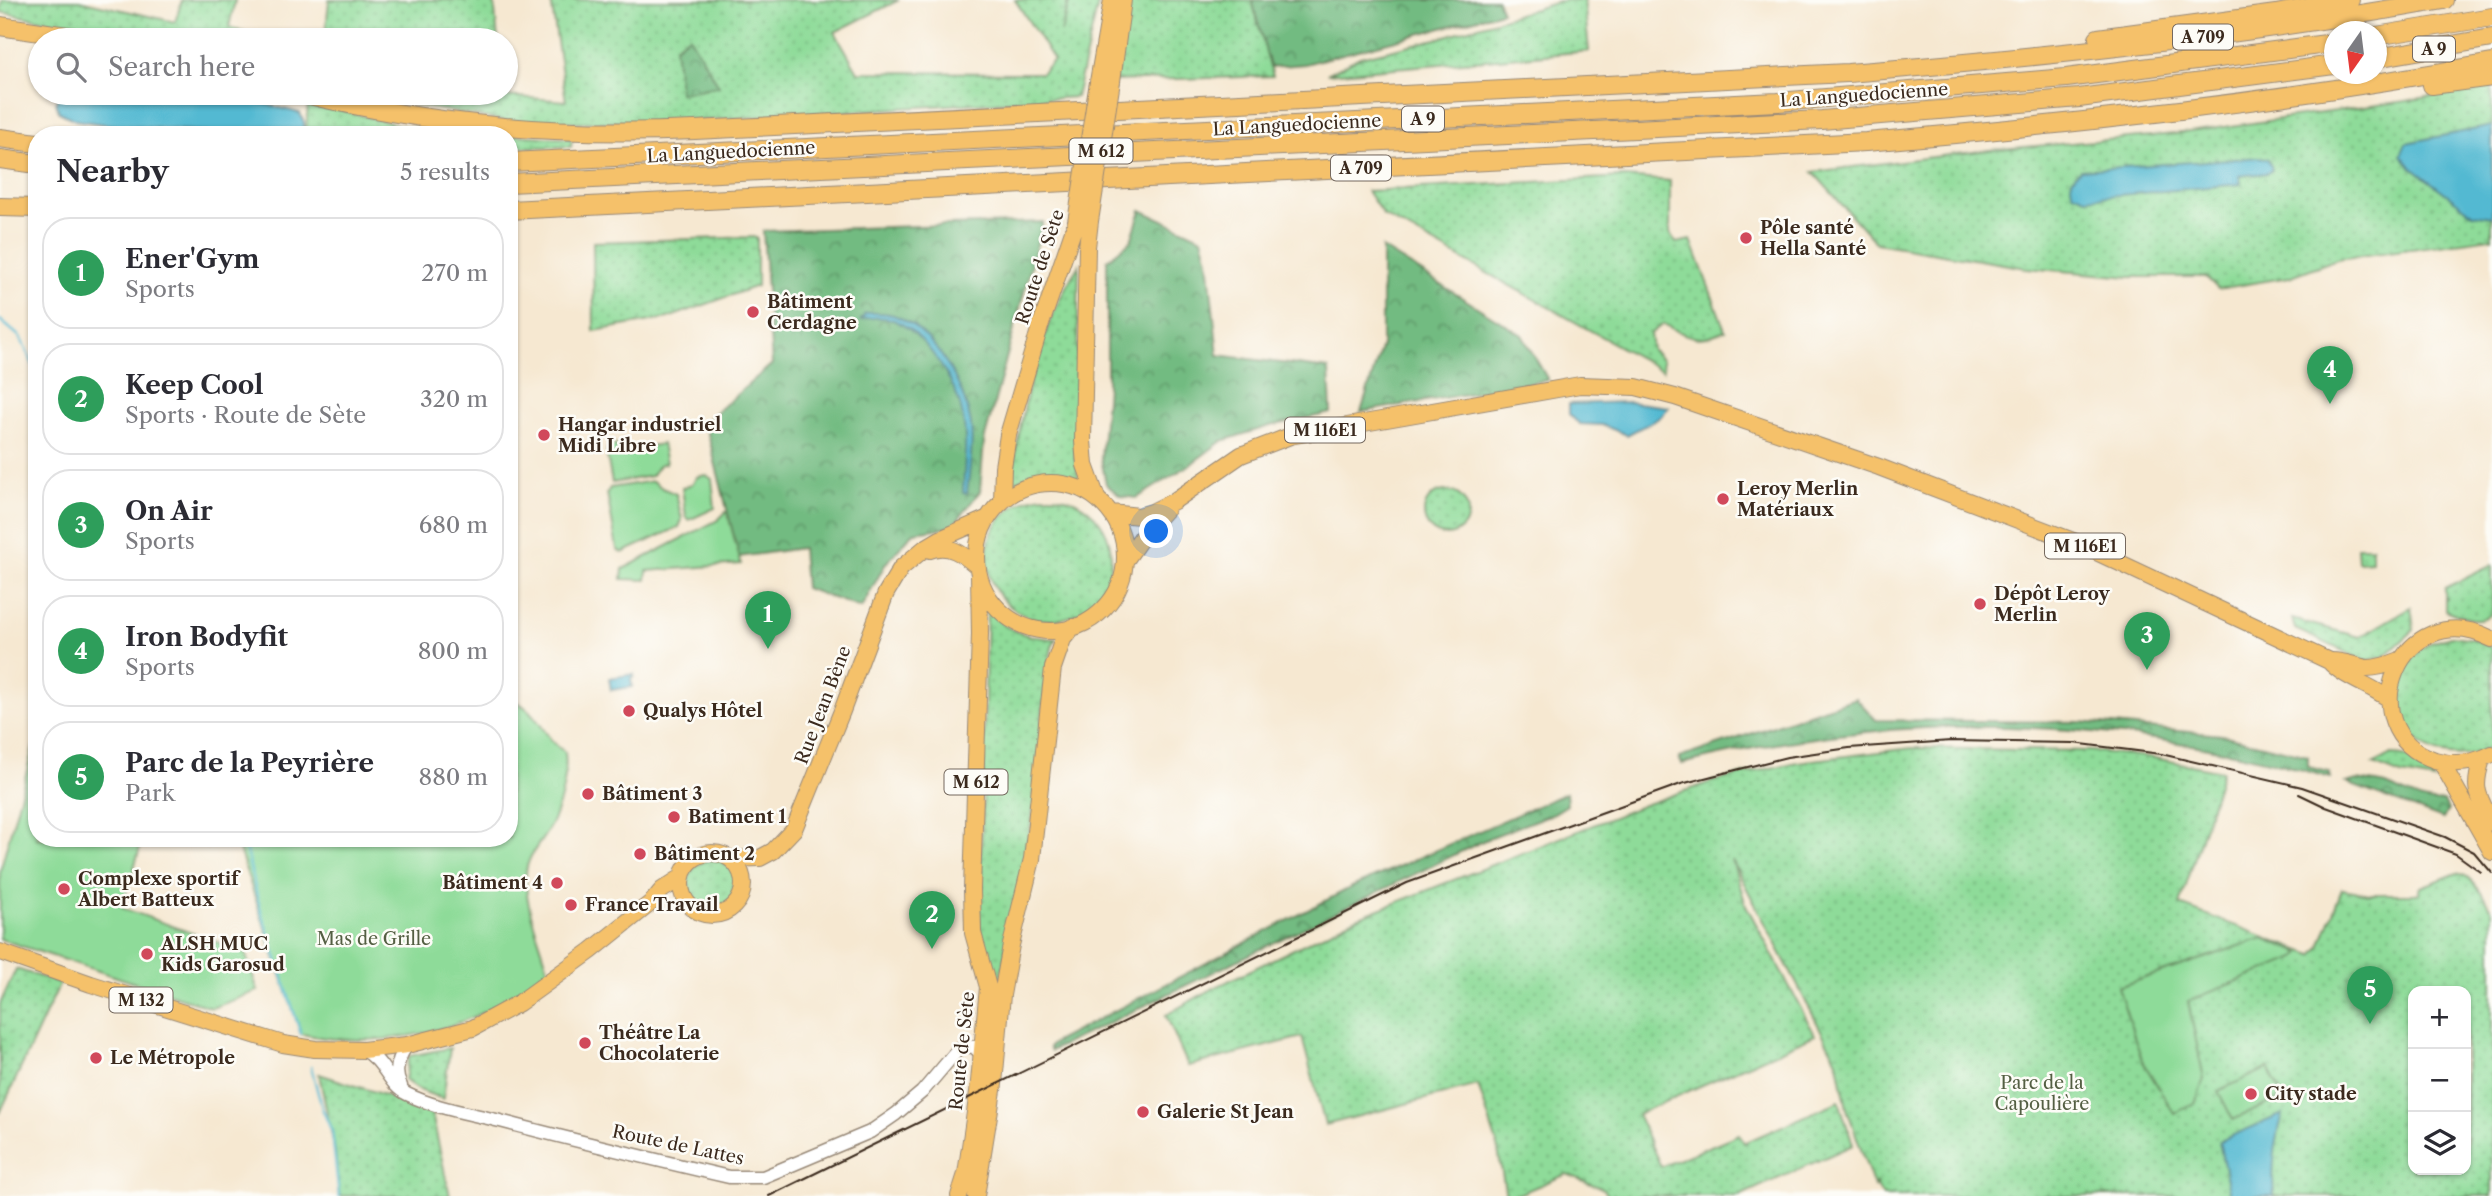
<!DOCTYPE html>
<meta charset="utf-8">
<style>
body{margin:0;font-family:"Libre Caslon Text",serif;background:#f2f2f3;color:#2b2b33}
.controls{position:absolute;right:21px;bottom:21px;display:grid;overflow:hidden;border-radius:14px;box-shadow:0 2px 5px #0004}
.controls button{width:63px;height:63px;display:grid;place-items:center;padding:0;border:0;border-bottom:2px solid #e1e1e2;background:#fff;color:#2b2b33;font:35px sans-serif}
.compass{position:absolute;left:2324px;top:21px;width:63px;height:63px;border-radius:50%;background:#fff;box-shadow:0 2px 5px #0004;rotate:194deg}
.you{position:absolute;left:1157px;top:532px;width:24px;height:24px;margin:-18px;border:5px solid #fff;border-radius:50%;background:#1a73e8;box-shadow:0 0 0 10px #1a73e833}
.badge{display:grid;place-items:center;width:46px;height:46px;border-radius:50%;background:#d93025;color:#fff;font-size:23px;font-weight:700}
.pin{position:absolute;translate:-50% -58px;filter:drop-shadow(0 2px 4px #0008)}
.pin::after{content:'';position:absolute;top:37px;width:24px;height:21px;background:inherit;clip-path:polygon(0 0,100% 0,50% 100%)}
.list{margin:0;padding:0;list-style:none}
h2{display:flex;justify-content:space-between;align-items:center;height:91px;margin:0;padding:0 28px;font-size:30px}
h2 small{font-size:23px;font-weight:400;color:#7c7c81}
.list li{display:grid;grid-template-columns:46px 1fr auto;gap:21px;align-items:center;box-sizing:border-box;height:112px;margin:0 14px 14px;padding:0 14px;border:2px solid #e1e1e2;border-radius:28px}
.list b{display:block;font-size:26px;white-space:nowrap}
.list p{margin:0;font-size:23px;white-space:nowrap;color:#7c7c81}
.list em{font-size:23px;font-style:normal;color:#7c7c81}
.icon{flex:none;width:38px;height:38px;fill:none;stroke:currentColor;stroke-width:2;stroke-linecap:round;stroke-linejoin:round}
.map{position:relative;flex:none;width:2492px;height:1196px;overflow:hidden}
.search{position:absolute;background:#fff;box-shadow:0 2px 5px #0004;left:28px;top:28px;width:490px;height:77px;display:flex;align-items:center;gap:18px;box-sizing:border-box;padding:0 24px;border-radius:38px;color:#7c7c81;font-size:26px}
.panel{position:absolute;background:#fff;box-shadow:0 2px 5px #0004;left:28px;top:126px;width:490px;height:721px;border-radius:28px}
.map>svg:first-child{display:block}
.grass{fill:url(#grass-dots);stroke:#64825c;stroke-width:2;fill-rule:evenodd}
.forest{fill:url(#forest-crowns);stroke:#567250;stroke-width:2}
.garden{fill:#8edb99;stroke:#64825c;stroke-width:2}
.water{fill:#53b9d2;stroke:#477278;stroke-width:2}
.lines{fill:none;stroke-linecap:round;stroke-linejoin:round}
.stream{stroke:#53b9d2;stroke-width:2.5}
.tertiary-casing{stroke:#988978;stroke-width:15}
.primary-casing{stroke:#988978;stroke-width:18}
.motorway-casing{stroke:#988978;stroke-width:20}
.tertiary{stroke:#fff;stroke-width:12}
.primary{stroke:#f5c16b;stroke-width:16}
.motorway{stroke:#f5c16b;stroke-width:18}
.tram{stroke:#3b2a1e;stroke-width:2}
.primary-bridge-casing{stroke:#988978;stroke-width:18;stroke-linecap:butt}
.primary-bridge{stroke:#f5c16b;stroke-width:16}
.poi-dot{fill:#d1495b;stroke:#fdfcf7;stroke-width:2.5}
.labels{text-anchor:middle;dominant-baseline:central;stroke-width:5;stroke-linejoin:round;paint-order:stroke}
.shield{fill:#fdfcf7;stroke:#75695f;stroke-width:2}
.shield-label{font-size:16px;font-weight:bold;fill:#3b2a1e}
.street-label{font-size:18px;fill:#3b2a1e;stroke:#fdfcf7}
.poi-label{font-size:18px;font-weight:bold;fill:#3b2a1e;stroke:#fdfcf7;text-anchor:start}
.park-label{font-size:18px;fill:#545f43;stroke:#fdfcf7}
</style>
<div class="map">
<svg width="2492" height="1196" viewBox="0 0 2492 1196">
<defs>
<pattern id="grass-dots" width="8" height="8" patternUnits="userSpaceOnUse" patternTransform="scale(1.75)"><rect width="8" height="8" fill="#8edb99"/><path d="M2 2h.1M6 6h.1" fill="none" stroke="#7bbc83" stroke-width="1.8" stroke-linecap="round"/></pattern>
<pattern id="forest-crowns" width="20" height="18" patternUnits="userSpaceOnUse" patternTransform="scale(1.75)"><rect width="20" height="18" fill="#72bb81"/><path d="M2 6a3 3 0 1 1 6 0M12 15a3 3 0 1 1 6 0" fill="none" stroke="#5f9869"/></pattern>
</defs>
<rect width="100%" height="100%" fill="#fdfcf7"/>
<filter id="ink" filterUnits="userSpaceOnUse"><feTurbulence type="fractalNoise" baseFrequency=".0143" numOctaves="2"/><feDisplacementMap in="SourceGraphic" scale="14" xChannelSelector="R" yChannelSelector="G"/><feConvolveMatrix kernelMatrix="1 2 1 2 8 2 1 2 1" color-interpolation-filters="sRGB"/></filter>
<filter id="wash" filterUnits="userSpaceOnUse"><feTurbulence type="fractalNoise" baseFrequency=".00686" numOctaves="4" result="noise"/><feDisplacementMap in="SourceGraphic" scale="28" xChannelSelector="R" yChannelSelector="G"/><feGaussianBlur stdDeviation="1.57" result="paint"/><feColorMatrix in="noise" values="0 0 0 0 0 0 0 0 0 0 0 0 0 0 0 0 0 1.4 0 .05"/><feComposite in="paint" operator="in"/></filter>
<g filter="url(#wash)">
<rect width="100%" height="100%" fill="#f6e8d1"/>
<path class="grass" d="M2 0H79L175 22 182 0H235L229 27 269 40H145L0 12Z
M329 0H494L498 40H325Z
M551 0H899L835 32 858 72 1019 73H1041L1054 60 1015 0H1068L1061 33 1070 0H1099L1076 97 660 123 506 121 381 99 355 93H504L505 96 566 101Z
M1123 0H1252L1273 76 1112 81Z
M1565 0H1584L1589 51 1327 74 1360 57 1436 39Z
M2492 85V238L2337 259 2289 277 2218 289 2206 277H2131L2027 268 1876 243 1813 172 1989 150 2175 134 2406 101Z
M308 102 408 127 572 139 571 147H509V135H306Z
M1624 177 1670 181V233L1676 243 1691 240 1725 330C1697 344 1689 337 1663 324L1650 334 1652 350 1662 360 1663 371 1383 215 1367 191Z
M757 237V286L668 318 594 331 593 242Z
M1079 265 1075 456 1079 479C1048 471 1040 468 1011 484 1022 408 1037 330 1079 265Z
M1424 513a22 22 0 1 1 44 0a22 22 0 1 1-44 0Z
M987 558a62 62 0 1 1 124 0a62 62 0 1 1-124 0Z
M2357 547H2372V561L2358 562Z
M2492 565V614C2477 625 2461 616 2445 610V588Z
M987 604C991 610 996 618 1001 623 1015 634 1039 638 1056 639L1052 647 1046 678 1032 819 996 1001 979 926V908L983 797Z
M2411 607 2414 630 2384 657 2365 661 2295 629 2292 619 2360 637Z
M2451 636 2474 639 2492 648V746C2451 773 2389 741 2397 689 2398 682 2403 675 2405 669 2411 658 2419 648 2430 643 2437 640 2444 638 2451 636Z
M1912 748 2090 751 2149 757 2222 771 2180 905 2313 955 2320 947 2342 889 2370 894H2419L2421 887 2457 873C2473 875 2484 898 2492 911V1196H1883L1876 1187 1877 1182 1874 1187 1847 1109 1838 1063 1732 860 1746 905 1815 1035 1637 1114 1661 1167 1739 1134 1744 1143 1839 1101 1853 1145 1739 1196H1608L1604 1189 1567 1174 1514 1196H1506L1497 1144 1478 1085 1325 1125 1302 1037 1188 1066 1166 1015 1214 988 1357 918 1644 805 1711 782 1797 762ZM2413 991H2466V1170H2413Z
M2391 755C2411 755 2426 762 2434 781L2401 775 2373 764Z
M688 884a24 24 0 1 1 48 0a24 24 0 1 1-48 0Z
M16 969 60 983 0 1113V1004Z
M450 1048 443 1099 417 1089 405 1080 409 1056Z
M319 1074 431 1110 450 1196H339L335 1151Z"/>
<path class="forest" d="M1252 0H1497L1502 12 1305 64 1270 67Z
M689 36 719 86 680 93 675 47Z
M1141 210 1202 238 1208 260 1218 355 1329 369 1331 413 1270 426 1222 441 1191 464 1137 498 1120 496 1106 484 1101 458 1107 387V260L1131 241Z
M1043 222 984 441 980 491 952 527 914 532 886 563 861 608 805 588 802 548 739 557 705 422 772 364 763 231Z
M1382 248 1522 335 1548 380 1361 412 1382 345Z
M1856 698 1876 720 2080 722 2222 735 2308 756V767L2329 772 2331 778C2122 715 1894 710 1682 764L1679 758Z
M2357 780C2367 782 2376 782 2385 785 2404 791 2423 805 2444 802L2448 810 2443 819 2346 783Z
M1566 793 1567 805 1554 813 1489 838 1051 1051 1049 1047 1055 1042 1352 887Z"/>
<path class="garden" d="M616 444 617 450 622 451 662 444 666 463 659 465 651 476 612 483 607 456V449Z
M706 475 712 479 715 508 689 520 686 517 682 488 692 484 697 477Z
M653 481 662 488 676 494 682 520 679 527 622 553 617 549 607 493 610 488Z
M727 511 741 564 647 571 646 580 622 579 623 569 718 520Z
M509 699C538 707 542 738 565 752 568 779 560 811 545 835 537 847 527 858 526 873 524 905 540 939 548 969 535 978 523 989 509 998 447 1037 372 1048 301 1034L235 838H509Z
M37 734V838H143L122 908 245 952 258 991 212 1008 0 939V871Z
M2263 938 2301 953 2296 958 2188 1001 2204 1079 2195 1104 2174 1113 2142 1060 2118 987Z
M2268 1068 2283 1097 2233 1120 2218 1091Z"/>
<path class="water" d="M59 93H223L300 113 304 122V131L299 135H255L117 126 75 120 59 112 56 104Z
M2492 126V217L2473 214 2412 168 2401 155 2406 143Z
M2261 157 2268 159 2272 169 2268 173 2239 176 2241 184 2086 198 2073 193C2068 182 2073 177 2080 170Z
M869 313C878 313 888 312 896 316 935 332 964 385 971 424 974 446 969 471 967 494L963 493C964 466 968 439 962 413 956 382 923 331 893 320 882 316 872 317 861 320L865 314Z
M1629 402 1669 407 1659 418 1627 435 1602 425 1579 424 1569 414V404Z
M634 674V677L631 678 632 687 611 690 609 678Z
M2283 1114C2275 1142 2271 1167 2274 1196H2230L2219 1141Z"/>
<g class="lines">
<path class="stream" d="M0 320 20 337 37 373
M243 838 260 908 301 1034
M311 1067 322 1108 332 1132 339 1196"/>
</g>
</g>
<g filter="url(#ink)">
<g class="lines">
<g class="tertiary-casing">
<path id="tertiary" d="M363 1050C385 1060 387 1084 407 1094 435 1108 469 1113 500 1121 576 1141 652 1159 729 1177H763L870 1132 896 1114 922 1092 956 1052 964 1046 974 1047 983 1056
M401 1086C393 1072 398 1058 407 1045"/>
</g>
<g class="primary-casing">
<path id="primary" d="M1112 81 1123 0
M1098 82 1112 0
M1090 221 1087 247 1083 441 1085 465 1097 498
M977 557a74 74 0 1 1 148 0a74 74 0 1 1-148 0Z
M1002 501 1003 467 1008 435 1039 330 1076 222
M1111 513 1139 516 1152 512 1174 501 1241 455 1290 436 1580 385 1636 387 1675 397 1879 467 2073 541 2329 661C2344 678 2371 685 2390 700
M930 550C949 543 963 554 977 566
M1125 561 1146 531 1167 508
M2492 639C2401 592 2346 730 2435 760 2455 766 2474 763 2492 754
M2329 661C2343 660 2354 666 2367 668 2379 668 2390 664 2400 660
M2482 759C2472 791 2478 794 2492 823
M2441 762 2492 852
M681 884a31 31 0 1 1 62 0a31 31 0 1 1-62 0Z
M730 859 760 858 773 851 794 829 842 711 886 593 901 568 925 548 940 539 988 518
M0 952 91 984 283 1044 315 1049 363 1050 407 1045 473 1028 519 1003 591 951 652 902 662 890 682 877
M959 1196 966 1174 978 1092 988 987 973 933 972 889 980 634 979 575
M976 1196 994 1084 1002 995 1011 945 1032 859 1053 668 1063 639 1073 627"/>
</g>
<g class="motorway-casing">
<path id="motorway" d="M0 26 94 40
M2376 36 2492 17
M2098 38 2276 14 2350 0
M2376 58 2492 38
M2432 85 2492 77
M301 93C435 126 557 136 695 130L1848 73C2048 57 2247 35 2444 0
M0 138 37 143
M0 159 37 164
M509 162 1778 102 2066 78 2334 43
M509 183 1822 120 2079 98 2334 65
M0 207 37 208
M509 210 1866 142C2076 124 2285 101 2492 63"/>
</g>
<use href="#tertiary" class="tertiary"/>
<use href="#primary" class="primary"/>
<use href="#motorway" class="motorway"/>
<path class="tram" d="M2299 794 2326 807 2456 854 2481 872
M769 1196 1407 883 1681 784 1787 757 1849 748 1951 741 2073 743 2161 754 2302 787 2445 837 2474 852 2492 873"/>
<g class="primary-bridge-casing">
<path id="primary-bridge" d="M1090 221 1112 81
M1076 222 1098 82"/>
</g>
<use href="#primary-bridge" class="primary-bridge"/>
</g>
</g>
<g class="poi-dot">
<circle cx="1746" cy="238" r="7"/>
<circle cx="753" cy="312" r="7"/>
<circle cx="544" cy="435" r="7"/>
<circle cx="1723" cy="499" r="7"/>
<circle cx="1980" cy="604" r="7"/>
<circle cx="629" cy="711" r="7"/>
<circle cx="588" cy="794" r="7"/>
<circle cx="674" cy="817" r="7"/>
<circle cx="640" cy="854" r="7"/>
<circle cx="557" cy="883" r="7"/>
<circle cx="64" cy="889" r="7"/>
<circle cx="571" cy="905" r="7"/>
<circle cx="147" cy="954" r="7"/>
<circle cx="585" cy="1043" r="7"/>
<circle cx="96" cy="1058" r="7"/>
<circle cx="2251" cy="1094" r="7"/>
<circle cx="1143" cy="1112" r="7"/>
</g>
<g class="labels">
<g class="shield">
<rect x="2173" y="24.5" width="60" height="25" rx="5"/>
<rect x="2413" y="36.5" width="42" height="25" rx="5"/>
<rect x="1402" y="106.5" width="42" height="25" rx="5"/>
<rect x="1069.5" y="138.5" width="63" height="25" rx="5"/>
<rect x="1331" y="155.5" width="60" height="25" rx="5"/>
<rect x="1285" y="417.5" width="80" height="25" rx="5"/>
<rect x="2045" y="533.5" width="80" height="25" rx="5"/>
<rect x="944.5" y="769.5" width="63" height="25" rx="5"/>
<rect x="109.5" y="987.5" width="63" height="25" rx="5"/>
</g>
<g class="shield-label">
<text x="2203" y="37">A 709</text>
<text x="2434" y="49">A 9</text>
<text x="1423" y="119">A 9</text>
<text x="1101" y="151">M 612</text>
<text x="1361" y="168">A 709</text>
<text x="1325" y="430">M 116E1</text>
<text x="2085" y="546">M 116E1</text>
<text x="976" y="782">M 612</text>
<text x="141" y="1000">M 132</text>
</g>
<g class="street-label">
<text transform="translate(1864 95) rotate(-4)">La Languedocienne</text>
<text transform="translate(1297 125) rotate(-3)">La Languedocienne</text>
<text transform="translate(731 152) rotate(-3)">La Languedocienne</text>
<text transform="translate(1040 267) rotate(-72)">Route de Sète</text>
<text transform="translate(823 705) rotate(-69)">Rue Jean Bène</text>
<text transform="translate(962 1051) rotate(-84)">Route de Sète</text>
<text transform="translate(678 1145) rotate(12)">Route de Lattes</text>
</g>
<g class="poi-label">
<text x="1760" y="228">Pôle santé<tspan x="1760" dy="21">Hella Santé</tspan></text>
<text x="767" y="302">Bâtiment<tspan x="767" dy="21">Cerdagne</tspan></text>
<text x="558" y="425">Hangar industriel<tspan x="558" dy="21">Midi Libre</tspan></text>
<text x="1737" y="489">Leroy Merlin<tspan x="1737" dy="21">Matériaux</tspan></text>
<text x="1994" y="594">Dépôt Leroy<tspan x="1994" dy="21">Merlin</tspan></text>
<text x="643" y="711">Qualys Hôtel</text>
<text x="602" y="794">Bâtiment 3</text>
<text x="688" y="817">Batiment 1</text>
<text x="654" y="854">Bâtiment 2</text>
<text x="78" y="879">Complexe sportif<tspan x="78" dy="21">Albert Batteux</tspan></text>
<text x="543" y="883" text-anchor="end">Bâtiment 4</text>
<text x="585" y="905">France Travail</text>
<text x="161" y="944">ALSH MUC<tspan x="161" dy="21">Kids Garosud</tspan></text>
<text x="599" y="1033">Théâtre La<tspan x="599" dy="21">Chocolaterie</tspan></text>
<text x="110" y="1058">Le Métropole</text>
<text x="2265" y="1094">City stade</text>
<text x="1157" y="1112">Galerie St Jean</text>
</g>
<g class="park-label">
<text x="374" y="939">Mas de Grille</text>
<text x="2042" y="1083">Parc de la<tspan x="2042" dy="21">Capoulière</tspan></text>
</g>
</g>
</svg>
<div class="controls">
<button>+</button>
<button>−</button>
<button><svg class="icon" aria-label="layers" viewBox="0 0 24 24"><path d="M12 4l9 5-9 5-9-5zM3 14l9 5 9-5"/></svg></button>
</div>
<svg class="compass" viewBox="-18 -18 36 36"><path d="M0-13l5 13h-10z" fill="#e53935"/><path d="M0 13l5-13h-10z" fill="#7c7c81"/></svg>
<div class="you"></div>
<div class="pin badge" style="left:768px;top:649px;background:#2e9e5b">1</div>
<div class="pin badge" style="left:932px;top:949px;background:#2e9e5b">2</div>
<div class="pin badge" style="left:2147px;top:670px;background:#2e9e5b">3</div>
<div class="pin badge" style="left:2330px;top:404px;background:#2e9e5b">4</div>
<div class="pin badge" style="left:2370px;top:1024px;background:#2e9e5b">5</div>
<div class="search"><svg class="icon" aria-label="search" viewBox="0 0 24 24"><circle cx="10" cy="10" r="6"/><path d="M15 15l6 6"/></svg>Search here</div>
<section class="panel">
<h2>Nearby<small>5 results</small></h2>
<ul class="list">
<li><span class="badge" style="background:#2e9e5b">1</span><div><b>Ener'Gym</b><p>Sports</p></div><em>270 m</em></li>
<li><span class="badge" style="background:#2e9e5b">2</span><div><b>Keep Cool</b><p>Sports · Route de Sète</p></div><em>320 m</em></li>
<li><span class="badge" style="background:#2e9e5b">3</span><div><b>On Air</b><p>Sports</p></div><em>680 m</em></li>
<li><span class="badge" style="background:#2e9e5b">4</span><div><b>Iron Bodyfit</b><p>Sports</p></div><em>800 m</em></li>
<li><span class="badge" style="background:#2e9e5b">5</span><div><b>Parc de la Peyrière</b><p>Park</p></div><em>880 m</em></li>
</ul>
</section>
</div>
